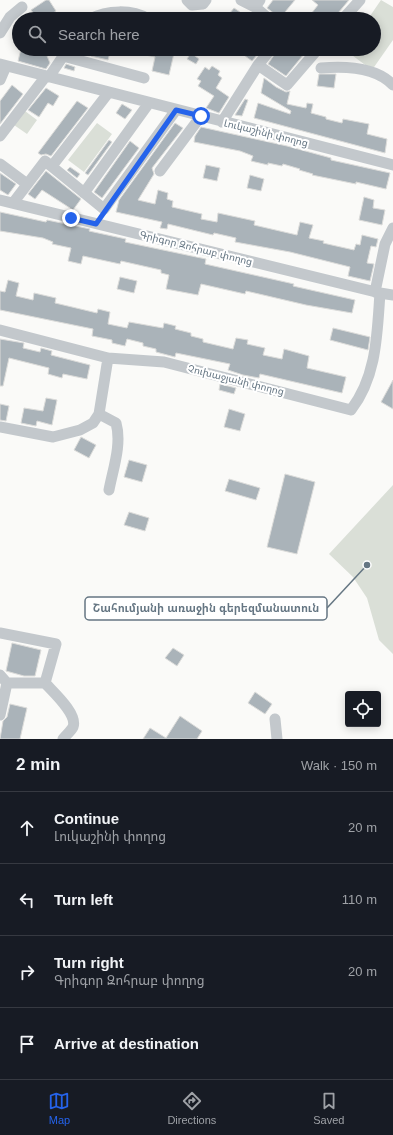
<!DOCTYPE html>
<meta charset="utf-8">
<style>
body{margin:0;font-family:Helvetica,"Noto Sans Armenian",sans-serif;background:#20242c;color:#f1f3f6}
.controls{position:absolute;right:12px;bottom:12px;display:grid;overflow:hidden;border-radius:4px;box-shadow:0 2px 10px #0003}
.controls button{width:36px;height:36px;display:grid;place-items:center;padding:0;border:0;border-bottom:1px solid #363941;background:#171b24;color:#f1f3f6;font:20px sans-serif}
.stop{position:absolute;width:12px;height:12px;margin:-9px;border:3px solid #2563eb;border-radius:50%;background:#fff}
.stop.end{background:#2563eb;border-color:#fff;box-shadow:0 1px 4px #0008}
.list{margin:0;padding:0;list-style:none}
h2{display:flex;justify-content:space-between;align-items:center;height:52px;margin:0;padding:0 16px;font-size:17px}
h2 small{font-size:13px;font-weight:400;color:#9ea1a6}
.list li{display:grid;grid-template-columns:26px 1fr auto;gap:12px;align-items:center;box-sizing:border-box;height:72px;padding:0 16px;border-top:1px solid #363941}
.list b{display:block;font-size:15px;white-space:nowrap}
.list p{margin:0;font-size:13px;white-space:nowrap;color:#9ea1a6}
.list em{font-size:13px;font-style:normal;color:#9ea1a6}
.icon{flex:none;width:22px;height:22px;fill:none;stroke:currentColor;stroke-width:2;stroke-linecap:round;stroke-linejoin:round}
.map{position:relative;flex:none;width:393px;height:739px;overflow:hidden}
.search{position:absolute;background:#171b24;box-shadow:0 2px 10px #0003;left:12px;right:12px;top:12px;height:44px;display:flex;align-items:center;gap:10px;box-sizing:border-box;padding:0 14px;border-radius:22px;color:#9ea1a6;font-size:15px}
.sheet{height:340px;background:#171b24}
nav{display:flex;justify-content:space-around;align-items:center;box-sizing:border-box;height:56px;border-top:1px solid #363941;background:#171b24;font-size:11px;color:#9ea1a6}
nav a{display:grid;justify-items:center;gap:2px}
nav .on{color:#2563eb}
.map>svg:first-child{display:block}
.green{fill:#dadfd7}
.building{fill:#aab3b9;stroke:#dcdcda}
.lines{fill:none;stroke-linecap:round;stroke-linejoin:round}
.minor{stroke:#c3c8cc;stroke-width:11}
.route{stroke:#2563eb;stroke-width:5}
.labels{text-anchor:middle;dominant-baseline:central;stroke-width:4;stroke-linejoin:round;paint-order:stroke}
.street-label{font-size:10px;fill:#657683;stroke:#fff}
.leader{fill:none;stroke:#657683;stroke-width:1.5}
.callout-dot{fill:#657683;stroke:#fff;stroke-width:1.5}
.callout{fill:#fff;stroke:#657683;stroke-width:1.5}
.callout-label{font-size:11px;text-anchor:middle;font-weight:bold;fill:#657683}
</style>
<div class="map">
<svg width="393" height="739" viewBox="0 0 393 739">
<rect width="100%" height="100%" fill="#fafaf8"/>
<path class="green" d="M381 0 393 7V40L372 70 345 50 374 49V19H368Z
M25 111 37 120 27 134 14 125Z
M97 123 112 134 84 172 68 160Z
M393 485V654L379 640 367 598 353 577 329 554Z"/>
<path class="building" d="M46 0H49L56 11 45 19H38L31 10Z
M273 0H295L280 18 267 8Z
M312 0H349L333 19H307L318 5Z
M234 8 240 12 234 19H225Z
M21 49H44L50 63 46 69 18 61Z
M93 49H111L108 60 91 56Z
M131 49H175L169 75 152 71 155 57 131 52Z
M244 49H262L252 61 241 53Z
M278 49H308L286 76 268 64Z
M191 53 199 59 196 64 187 59Z
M66 64 75 67 74 71 64 68Z
M212 66 220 71 218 75 222 78 216 88 229 97 219 113 206 108 214 96 198 86 201 81 197 79 205 67 209 70Z
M319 74H336L334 88 317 86Z
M264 78 276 87 286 92 290 91 287 104 306 108 307 103 313 104 311 113 326 117V119L342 123 343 119 369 124 367 134 387 139 385 153 254 118 258 103 290 114 291 111 261 93Z
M12 85 23 94 0 124V101Z
M46 88 59 96 53 106 48 103 39 117 28 110Z
M245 99 248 100 242 116 235 115Z
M77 101 88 108 51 156 46 154 41 155 38 153Z
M122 104 132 110 125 119 116 113Z
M175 123 183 128 152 168 154 174 138 200 155 204 158 190 168 193 167 199 173 201 172 207 202 214 201 219 217 222 218 213 255 221 254 225 297 235 300 222 313 225 309 238 324 241 323 243 354 250 356 244 360 245 362 235 378 239 376 247 371 246 367 263 374 264 370 281 348 276 350 267 290 252 235 242 236 238 214 233 213 235 168 224 167 229 160 228 162 222 116 212 119 200Z
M201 127 287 146 331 158V160L390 173 386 189 356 182V184L312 175 313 174 299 170 300 169 283 164 282 166 268 163V165L251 161 253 156 240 151 194 142 195 136Z
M109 140 112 142 88 175 85 173Z
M130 141 139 148 102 198 94 192Z
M206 165 220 168 217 181 203 178Z
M70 167 80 174 77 178 67 170Z
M46 171 81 199 73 210 42 190 35 199 28 194Z
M0 173 16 184 8 195 0 190Z
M250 175 264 179 261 191 247 188Z
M364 197 374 200 373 208 385 210 382 225 359 220Z
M0 212 46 222 47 220 90 229 89 231 126 239 125 242 206 259 205 264 294 284 293 286 355 300 352 313 306 305 246 291 245 294 201 284 198 295 166 289 169 275 161 273V270L121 261 120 264 83 256 81 264 68 261 71 248 52 244 53 242 43 238 0 231Z
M120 277 137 281 134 293 117 289Z
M8 280 19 283 16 296 33 300 34 293 56 298 55 303 72 307 97 313 98 309 110 312 108 324 127 328 129 322 163 328 164 323 176 326 175 329 191 333V336L203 339V342L233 349 236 338 248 340 247 344 265 348 263 355 282 359 284 349 309 356 307 368 346 377 342 393 260 374 259 378 243 375 228 370 230 364 176 353 175 357 156 352V349L143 346V343L127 339 125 346 112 343V340L92 336 93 329 0 310V291L5 292Z
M333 328 370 337 368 350 330 340Z
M0 339 24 343 23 348 40 352 41 348 52 351 51 355 90 365 87 379 63 374 62 378 48 374 49 368 9 358 3 386H0Z
M393 380V409L381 402Z
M220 384 236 388 234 394 219 390Z
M46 398 57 400 52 425 37 421 36 426 21 423 24 408 43 411Z
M0 404 9 406 6 421 0 420Z
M229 409 245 414 240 431 224 427Z
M81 437 96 445 89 458 74 450Z
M129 460 147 465 142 482 124 477Z
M285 474 315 482 297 554 267 547Z
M229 479 260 488 256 500 225 491Z
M129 512 149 518 145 531 124 525Z
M12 643 41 650 35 676H24L6 671Z
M173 648 184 655 177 666 165 658Z
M255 692 272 704 265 714 248 703Z
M10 704 27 708 20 739H0L3 721 7 717Z
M180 716 202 731 197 739H143L150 728 166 738Z"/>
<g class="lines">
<path class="minor" d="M187 0 192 5 203 4 206 0
M241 0 255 7
M260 0 255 7 269 19
M90 19C107 10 132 9 148 19
M343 19 360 0
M0 33 10 17 22 7
M63 56 144 78
M0 64 393 165
M258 65 271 49
M321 68C344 66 376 67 393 85
M49 77 68 49
M0 80 6 66
M222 122 258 65 287 85 318 49
M0 136 46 76
M0 164 27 184
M52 166 109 92
M160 171 201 116
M84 193 149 103
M0 200 380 293 393 295
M13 203 45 161 104 209 176 110
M375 292 385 244 393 228
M0 330 108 358 164 362 351 410C377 376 377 334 380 293
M108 358 99 414 116 423C122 444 113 469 109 490
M0 427 53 437 80 430 93 423 99 414
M0 633 56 644 45 683
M0 675 7 683
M0 715 7 683H45C53 692 78 714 73 727 71 731 66 735 63 739
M275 719 277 739"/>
</g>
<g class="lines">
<path class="route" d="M71 218 96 224 176 110 201 116"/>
</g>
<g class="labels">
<g class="street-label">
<text transform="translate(266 133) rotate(14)">Լուկաշինի փողոց</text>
<text transform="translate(196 248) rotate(14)">Գրիգոր Զոհրաբ փողոց</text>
<text transform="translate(236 380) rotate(14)">Չուխաջյանի փողոց</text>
</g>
</g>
<path class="leader" d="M367 565L327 608"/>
<circle class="callout-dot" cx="367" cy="565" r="4"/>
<rect class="callout" x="85" y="597" width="242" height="23" rx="4"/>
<g class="callout-label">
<text x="206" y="612">Շահումյանի առաջին գերեզմանատուն</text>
</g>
</svg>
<div class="controls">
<button><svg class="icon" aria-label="locate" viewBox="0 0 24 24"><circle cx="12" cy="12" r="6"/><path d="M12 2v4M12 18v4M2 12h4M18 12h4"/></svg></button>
</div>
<div class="stop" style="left:201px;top:116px"></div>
<div class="stop end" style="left:71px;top:218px"></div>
<div class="search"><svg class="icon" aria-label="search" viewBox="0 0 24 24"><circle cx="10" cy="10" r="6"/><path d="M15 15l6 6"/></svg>Search here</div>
</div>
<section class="sheet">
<h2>2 min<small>Walk · 150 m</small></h2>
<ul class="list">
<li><svg class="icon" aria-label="ahead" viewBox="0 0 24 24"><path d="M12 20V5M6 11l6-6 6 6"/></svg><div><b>Continue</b><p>Լուկաշինի փողոց</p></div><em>20 m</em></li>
<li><svg class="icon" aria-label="left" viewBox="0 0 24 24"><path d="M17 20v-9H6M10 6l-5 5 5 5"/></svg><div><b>Turn left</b></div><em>110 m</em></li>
<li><svg class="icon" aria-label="right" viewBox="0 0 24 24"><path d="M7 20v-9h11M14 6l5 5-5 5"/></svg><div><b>Turn right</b><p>Գրիգոր Զոհրաբ փողոց</p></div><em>20 m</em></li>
<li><svg class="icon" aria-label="arrive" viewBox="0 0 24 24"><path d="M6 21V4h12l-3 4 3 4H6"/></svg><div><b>Arrive at destination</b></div></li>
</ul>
</section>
<nav>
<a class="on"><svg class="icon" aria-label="map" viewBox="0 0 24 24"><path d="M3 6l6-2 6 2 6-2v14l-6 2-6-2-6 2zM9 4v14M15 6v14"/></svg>Map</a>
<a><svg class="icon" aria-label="directions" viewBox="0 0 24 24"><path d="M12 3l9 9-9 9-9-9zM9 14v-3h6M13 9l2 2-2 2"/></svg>Directions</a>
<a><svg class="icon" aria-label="saved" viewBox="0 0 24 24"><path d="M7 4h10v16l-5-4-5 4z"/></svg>Saved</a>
</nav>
